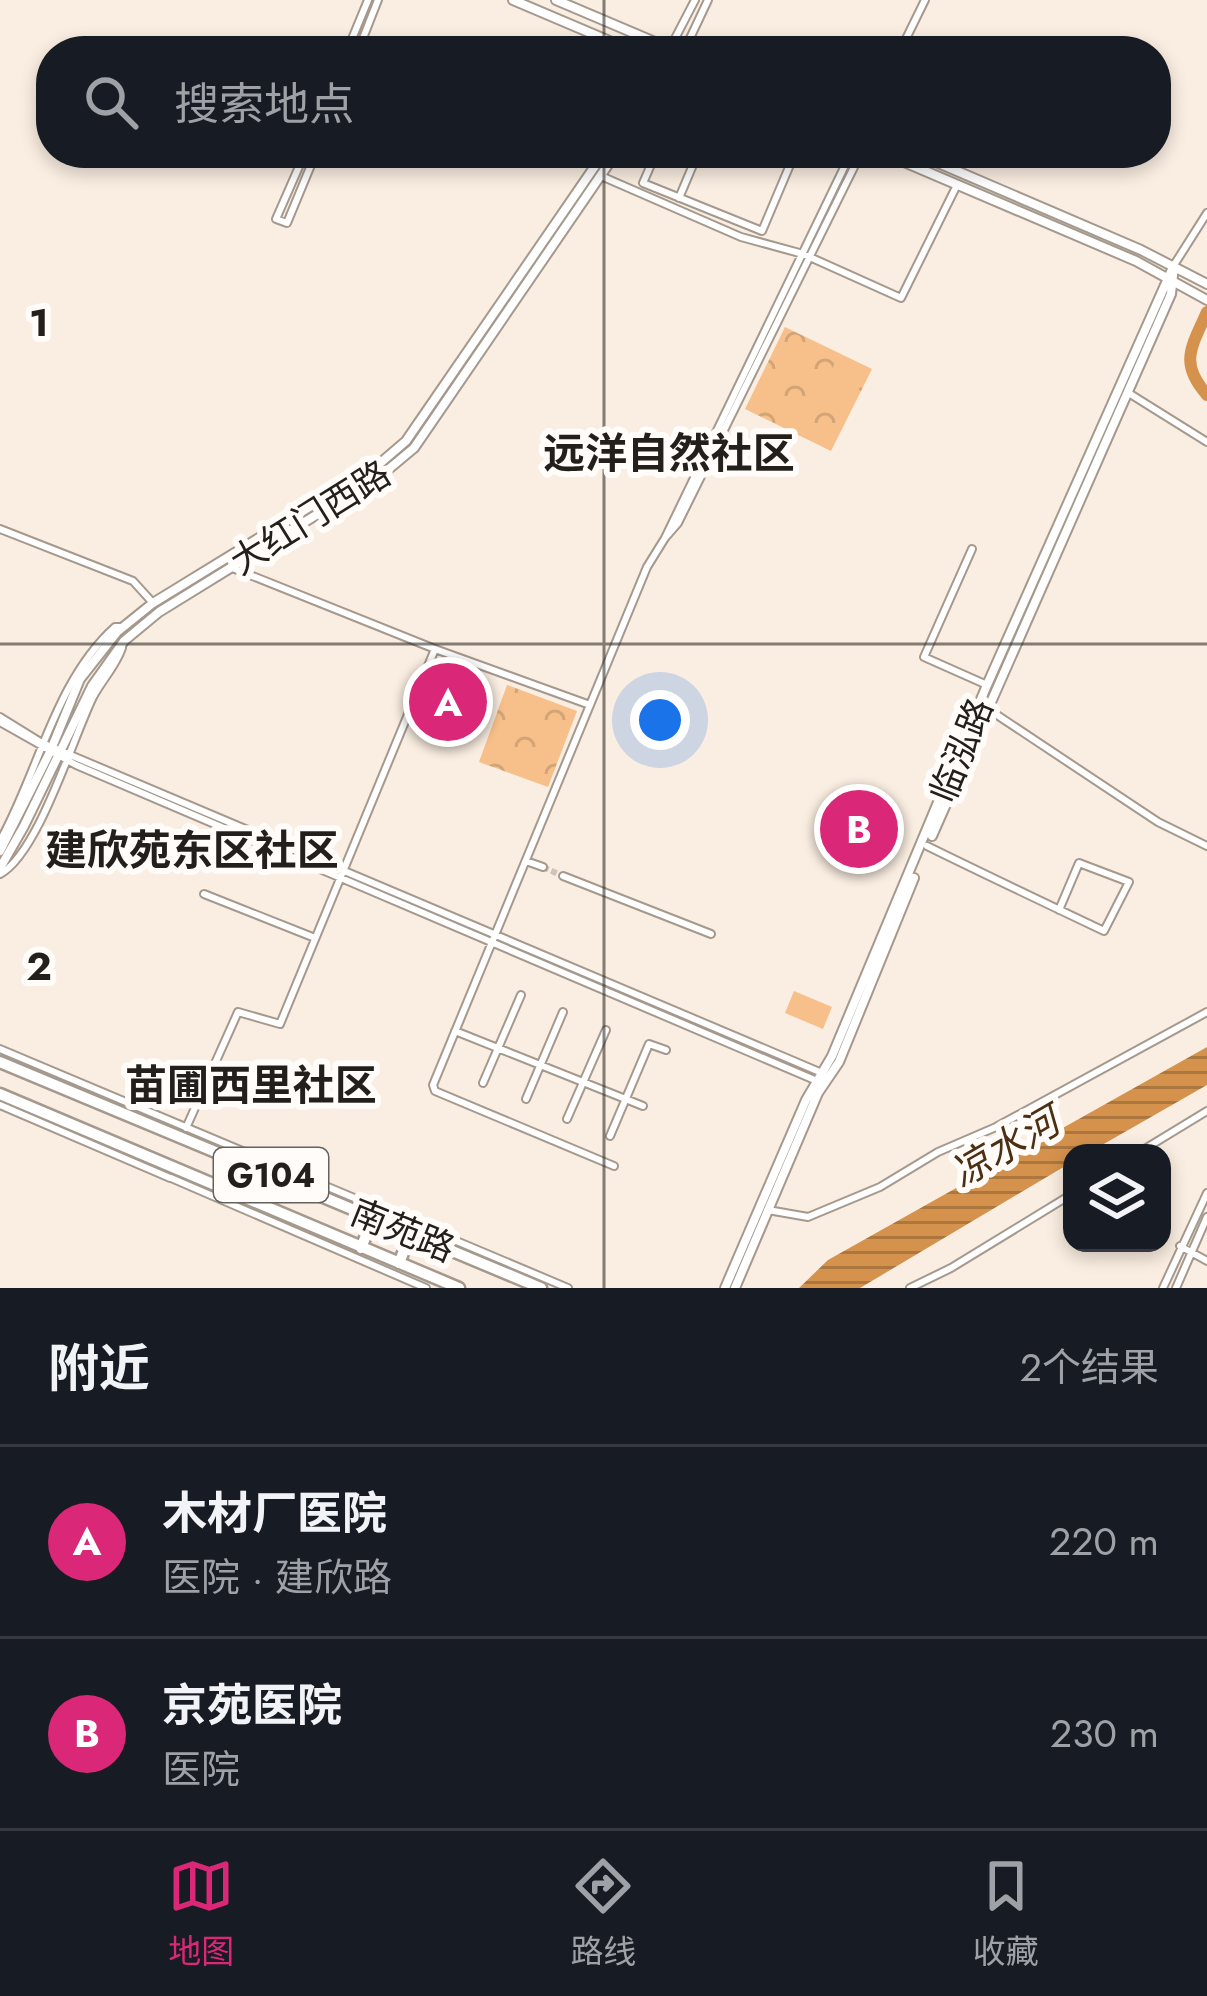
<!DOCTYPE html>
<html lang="zh">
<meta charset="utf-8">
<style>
body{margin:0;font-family:Jost,"Noto Sans SC",sans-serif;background:#242831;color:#f1f3f6}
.controls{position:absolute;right:36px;bottom:36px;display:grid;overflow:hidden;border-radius:24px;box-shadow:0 6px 18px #0003}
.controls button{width:108px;height:108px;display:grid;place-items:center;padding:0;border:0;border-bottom:3px solid #363941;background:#171b24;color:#f1f3f6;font:60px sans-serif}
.you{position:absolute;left:660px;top:720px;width:42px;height:42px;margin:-30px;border:9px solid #fff;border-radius:50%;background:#1a73e8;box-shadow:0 0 0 18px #1a73e833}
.badge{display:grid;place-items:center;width:78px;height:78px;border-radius:50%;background:#db2777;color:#fff;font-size:39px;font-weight:700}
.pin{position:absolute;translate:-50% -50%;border:6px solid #fff;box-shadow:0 3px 12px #0006}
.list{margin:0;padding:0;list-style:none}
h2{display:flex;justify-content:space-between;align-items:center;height:156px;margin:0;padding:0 48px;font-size:51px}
h2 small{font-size:39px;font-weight:400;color:#9ea1a6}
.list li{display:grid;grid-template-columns:78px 1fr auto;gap:36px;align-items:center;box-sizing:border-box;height:192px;padding:0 48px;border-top:3px solid #363941}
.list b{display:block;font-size:45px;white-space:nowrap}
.list p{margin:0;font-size:39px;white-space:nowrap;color:#9ea1a6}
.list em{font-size:39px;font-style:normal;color:#9ea1a6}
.icon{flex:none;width:66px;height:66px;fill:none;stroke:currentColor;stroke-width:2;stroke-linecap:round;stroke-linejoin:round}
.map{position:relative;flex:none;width:1207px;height:1288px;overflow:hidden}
.search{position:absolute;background:#171b24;box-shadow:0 6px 18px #0003;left:36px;right:36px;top:36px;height:132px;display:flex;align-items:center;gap:30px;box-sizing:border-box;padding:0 42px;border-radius:48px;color:#9ea1a6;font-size:45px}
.sheet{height:540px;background:#171b24}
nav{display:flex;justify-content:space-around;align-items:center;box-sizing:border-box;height:168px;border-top:3px solid #363941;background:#171b24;font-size:33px;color:#9ea1a6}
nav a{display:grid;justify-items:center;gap:6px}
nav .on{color:#db2777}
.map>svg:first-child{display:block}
.forest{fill:url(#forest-crowns)}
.pitch{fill:#f7bf8a}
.water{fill:url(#water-rules)}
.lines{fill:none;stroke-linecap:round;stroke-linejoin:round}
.river{stroke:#d5924d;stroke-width:12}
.minor-tunnel{stroke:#cfc4b9;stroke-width:6;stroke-dasharray:6 3;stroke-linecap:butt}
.minor-casing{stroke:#a5998e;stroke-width:10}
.major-casing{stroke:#a5998e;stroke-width:12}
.highway-casing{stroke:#a5998e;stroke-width:15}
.minor{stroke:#fff;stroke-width:6}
.major{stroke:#fff;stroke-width:8}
.highway{stroke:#fff;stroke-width:10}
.grid{fill:none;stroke:#231f1a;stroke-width:3;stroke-opacity:0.55}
.labels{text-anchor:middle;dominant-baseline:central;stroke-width:12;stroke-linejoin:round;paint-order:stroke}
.shield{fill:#fffcfa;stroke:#65615d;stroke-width:3}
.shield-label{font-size:33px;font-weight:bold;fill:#231f1a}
.street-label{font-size:36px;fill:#231f1a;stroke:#fffcfa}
.water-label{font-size:39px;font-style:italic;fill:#4d3013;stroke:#fffcfa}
.quarter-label{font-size:42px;font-weight:bold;fill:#231f1a;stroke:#fffcfa}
.grid-label{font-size:39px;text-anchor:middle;font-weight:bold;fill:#231f1a;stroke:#fffcfa;stroke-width:12;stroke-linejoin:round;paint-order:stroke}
</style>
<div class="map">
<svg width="1207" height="1288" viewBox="0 0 1207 1288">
<defs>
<pattern id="forest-crowns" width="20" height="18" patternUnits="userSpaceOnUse" patternTransform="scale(3)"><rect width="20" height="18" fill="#f7bf8a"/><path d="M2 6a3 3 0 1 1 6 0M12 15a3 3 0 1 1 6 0" fill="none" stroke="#d3a476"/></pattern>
<pattern id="water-rules" width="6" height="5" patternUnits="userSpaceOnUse" patternTransform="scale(3)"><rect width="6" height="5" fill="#d5924d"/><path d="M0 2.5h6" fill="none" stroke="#ac773f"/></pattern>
</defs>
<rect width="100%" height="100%" fill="#faede1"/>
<path class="forest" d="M785 327 872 369 831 451 745 409Z
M507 685 577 711 548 787 479 762Z"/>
<path class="pitch" d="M837 358 867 372 854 400 824 386Z
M794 991 832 1007 823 1029 785 1013Z"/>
<path class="water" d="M1207 1047V1085L1088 1153H1072V1162L860 1288H799L828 1260Z"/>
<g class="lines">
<path class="river" d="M1207 312C1191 348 1179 363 1207 395"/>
<path class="minor-tunnel" d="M543 867 563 876"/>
<g class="minor-casing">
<path id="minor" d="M669 50 695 0
M347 51 368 0
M358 51 378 0
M684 51 708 0
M900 51 925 0
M305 153 276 219 287 223 316 153
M656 153 643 183 762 231 795 153
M851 153 665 538 678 523 861 153
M601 176 741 237 803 254 901 298 957 185
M679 198 698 153
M1174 265 1207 213
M1127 392 1207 442
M0 529 133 581 153 603
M972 549 924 657 987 685
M230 567 435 649 590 705
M988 709 1158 822 1207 846
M0 717 42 743 822 1073
M0 722 76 765 817 1081
M0 841C39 771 55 681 115 627H121
M927 846C986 875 1045 903 1104 931L1129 882 1079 863 1059 910
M526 861 543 867
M0 874C38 854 72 740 93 697 102 680 116 666 122 648
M563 876 711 934
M204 894 315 938
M455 1031 643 1106
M0 1049 568 1288
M483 1083 521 995
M526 1099 563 1012
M0 1105 170 1178
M567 1119 606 1030
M186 1128 238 1012 280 1024 435 649
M610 1136 649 1044 666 1050
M1138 1153 1207 1111
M614 1166 435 1091 433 1085 647 567 665 538
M171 1178 426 1288
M768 1210 808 1217 880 1187 938 1152 996 1127 1207 1012
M1180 1246 1207 1261
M910 1288 951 1268 1072 1194
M1163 1288 1207 1193
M1176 1288 1207 1217"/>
</g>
<g class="major-casing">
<path id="major" d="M513 0 633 51
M556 0 676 51
M883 153 1136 261 1207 300
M915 153 1141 250 1207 284
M932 836 1171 294 1174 266
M0 851 50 752 80 679 117 632 153 603 378 465 406 441 604 153
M0 868 24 826 92 686 124 641 159 612 384 473 414 448 616 153
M725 1288 806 1100 832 1056 987 685 1174 265
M735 1288 818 1093 839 1062 914 878"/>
</g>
<g class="highway-casing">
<path id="highway" d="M0 1062 541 1288
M0 1094 459 1288
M361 1248 373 1218
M399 1263 411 1233"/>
</g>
<use href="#minor" class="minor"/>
<use href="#major" class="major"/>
<use href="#highway" class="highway"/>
</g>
<path class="grid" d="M604 0V51M604 153V1288M0 644H1207"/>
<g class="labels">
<rect class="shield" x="214" y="1148" width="114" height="54" rx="9"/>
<g class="shield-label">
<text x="271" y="1175">G104</text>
</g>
<g class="street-label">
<text transform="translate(310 517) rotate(-32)">大红门西路</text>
<text transform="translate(961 750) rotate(-68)">临泓路</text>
<text transform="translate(403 1230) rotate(22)">南苑路</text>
</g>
<g class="water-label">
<text transform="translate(1005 1147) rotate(-30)">凉水河</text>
</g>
<g class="quarter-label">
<text x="669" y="453">远洋自然社区</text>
<text x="192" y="850">建欣苑东区社区</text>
<text x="251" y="1085">苗圃西里社区</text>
</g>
</g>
<g class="grid-label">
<text x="39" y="336">1</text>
<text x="39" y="980">2</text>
</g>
</svg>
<div class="controls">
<button><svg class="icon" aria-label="layers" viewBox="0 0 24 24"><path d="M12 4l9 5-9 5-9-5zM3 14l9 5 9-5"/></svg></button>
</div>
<div class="you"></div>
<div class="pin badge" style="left:448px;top:702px">A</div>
<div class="pin badge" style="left:859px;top:829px">B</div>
<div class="search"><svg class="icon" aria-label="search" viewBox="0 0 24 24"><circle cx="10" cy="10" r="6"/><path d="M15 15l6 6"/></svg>搜索地点</div>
</div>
<section class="sheet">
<h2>附近<small>2个结果</small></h2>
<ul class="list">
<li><span class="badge">A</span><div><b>木材厂医院</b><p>医院 · 建欣路</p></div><em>220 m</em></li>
<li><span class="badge">B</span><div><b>京苑医院</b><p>医院</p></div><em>230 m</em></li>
</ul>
</section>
<nav>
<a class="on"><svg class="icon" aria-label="map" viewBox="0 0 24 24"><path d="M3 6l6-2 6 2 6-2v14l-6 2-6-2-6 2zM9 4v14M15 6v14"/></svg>地图</a>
<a><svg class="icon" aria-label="directions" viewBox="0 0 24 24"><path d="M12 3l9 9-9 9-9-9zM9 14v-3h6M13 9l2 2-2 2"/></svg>路线</a>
<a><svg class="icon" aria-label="saved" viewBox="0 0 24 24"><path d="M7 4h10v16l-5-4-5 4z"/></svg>收藏</a>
</nav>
